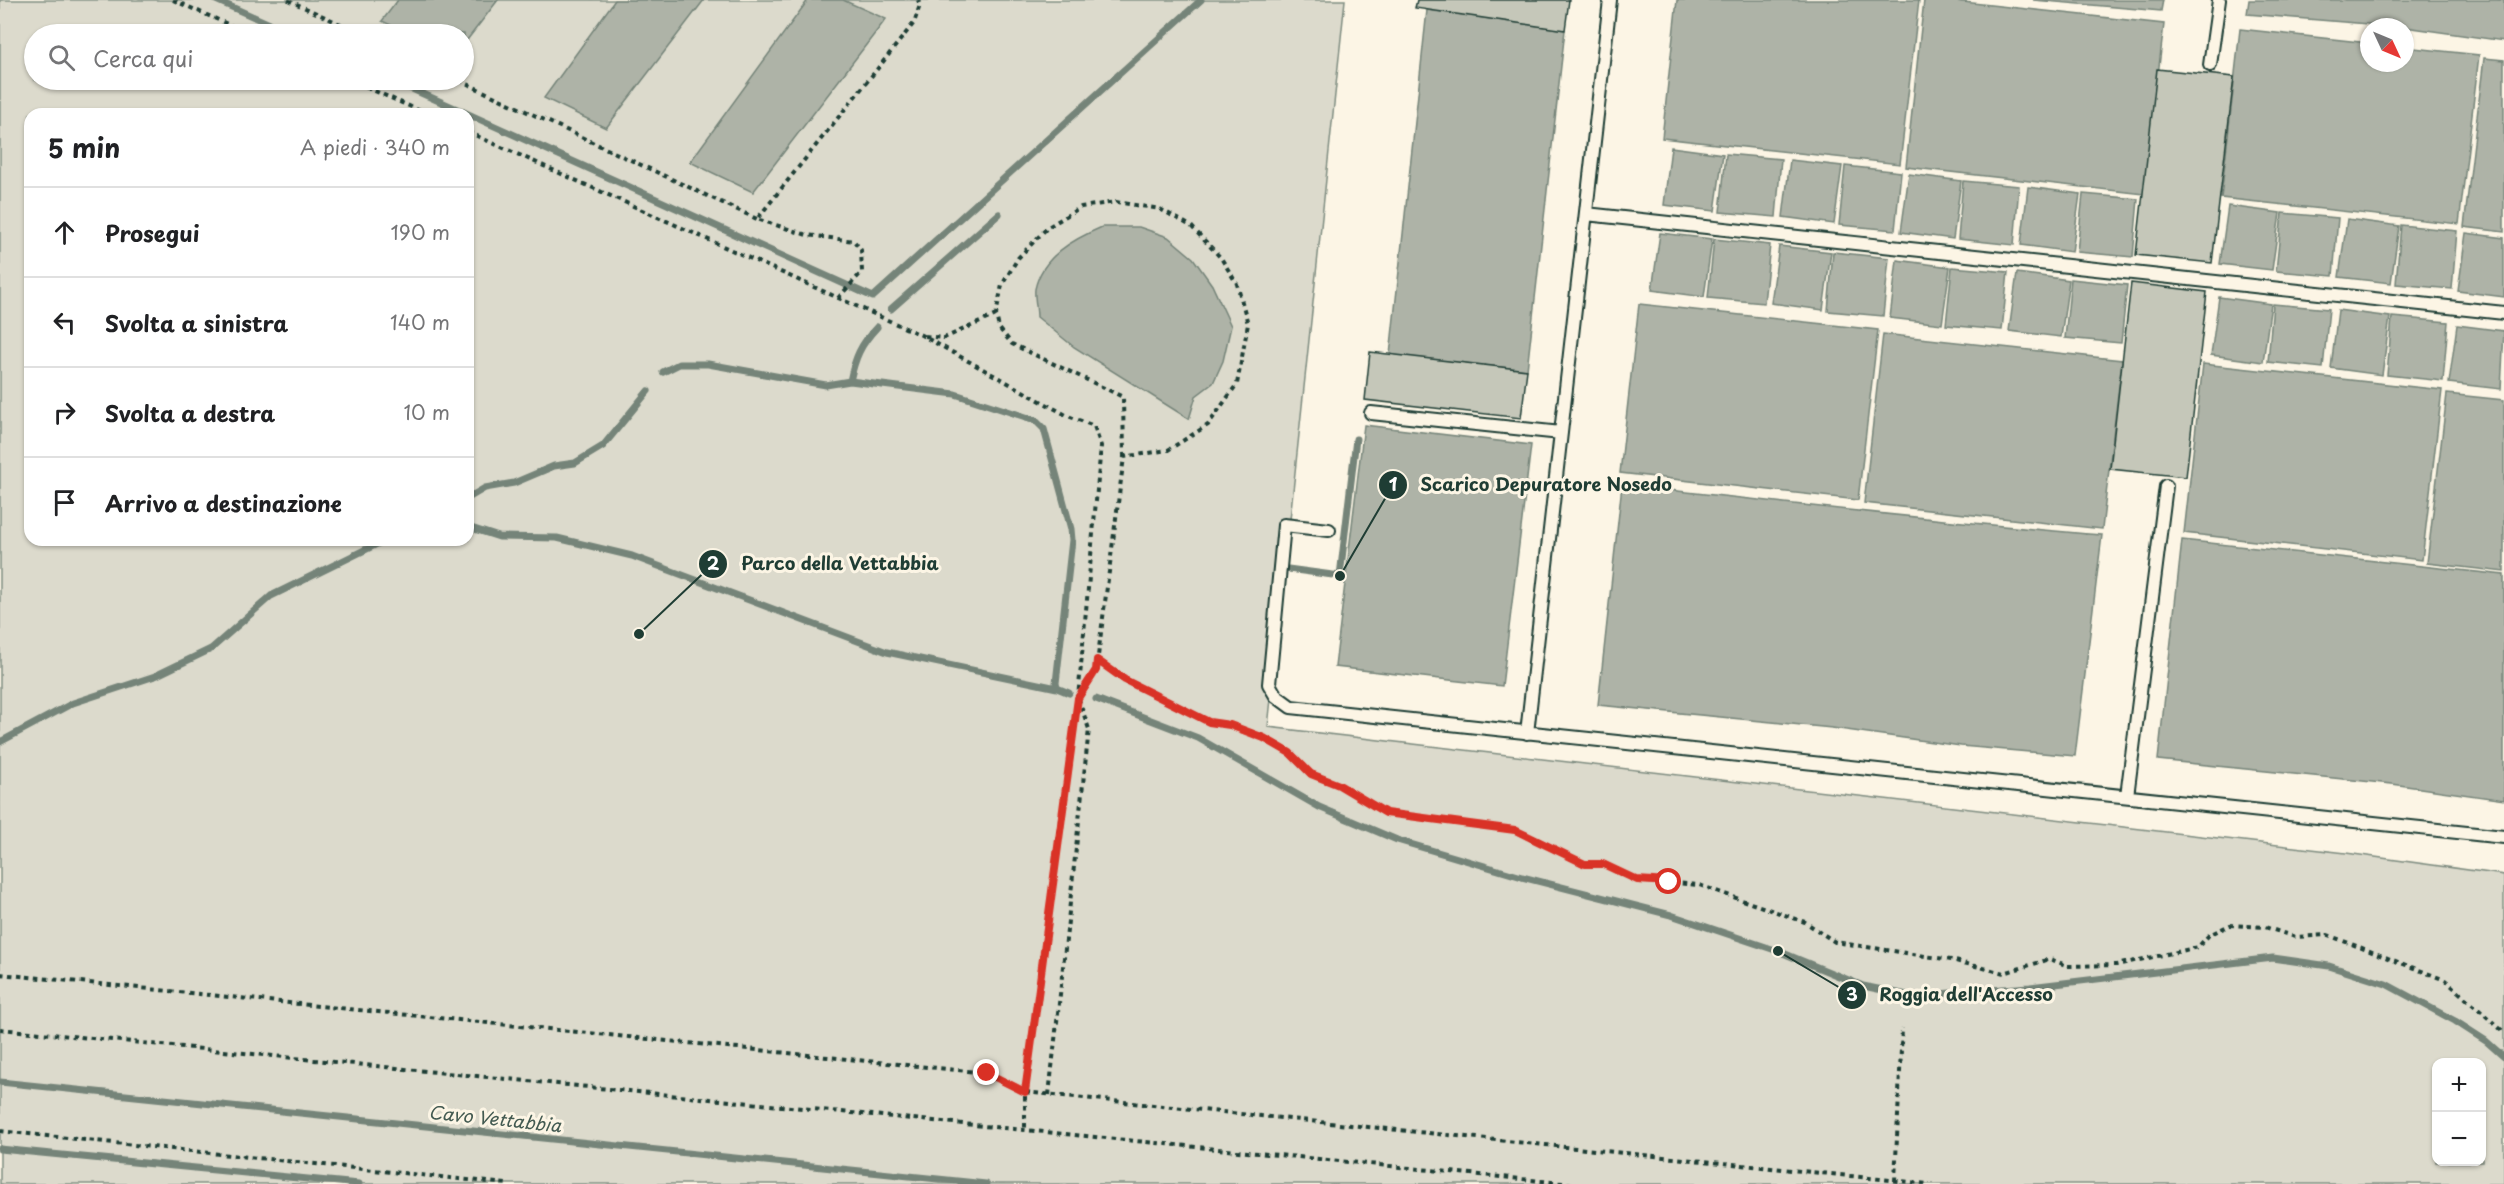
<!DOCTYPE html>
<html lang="it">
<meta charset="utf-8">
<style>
body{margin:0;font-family:"Playpen Sans",sans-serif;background:#f6f6f6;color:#202124}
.controls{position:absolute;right:18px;bottom:18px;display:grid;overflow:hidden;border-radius:12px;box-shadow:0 2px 4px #0004}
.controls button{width:54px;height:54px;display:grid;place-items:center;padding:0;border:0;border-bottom:2px solid #e0e0e0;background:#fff;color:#202124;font:30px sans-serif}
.compass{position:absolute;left:2360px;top:18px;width:54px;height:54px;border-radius:50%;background:#fff;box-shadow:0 2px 4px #0004;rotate:134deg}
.stop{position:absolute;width:18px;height:18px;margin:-14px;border:4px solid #d93025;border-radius:50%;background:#fff}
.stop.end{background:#d93025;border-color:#fff;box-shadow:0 2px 6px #0008}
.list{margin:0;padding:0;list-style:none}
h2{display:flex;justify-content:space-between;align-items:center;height:78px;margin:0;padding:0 24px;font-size:26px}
h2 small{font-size:20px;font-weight:400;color:#757577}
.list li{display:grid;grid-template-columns:39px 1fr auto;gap:18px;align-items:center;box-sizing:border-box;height:90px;padding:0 24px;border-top:2px solid #e0e0e0}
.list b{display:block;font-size:22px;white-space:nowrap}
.list em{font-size:20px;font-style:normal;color:#757577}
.icon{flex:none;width:33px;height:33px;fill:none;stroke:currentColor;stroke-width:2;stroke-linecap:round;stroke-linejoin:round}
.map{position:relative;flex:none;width:2504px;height:1184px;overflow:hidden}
.search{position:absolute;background:#fff;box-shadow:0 2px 4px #0004;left:24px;top:24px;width:450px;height:66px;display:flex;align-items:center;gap:15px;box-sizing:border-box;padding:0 21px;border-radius:33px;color:#757577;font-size:22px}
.panel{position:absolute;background:#fff;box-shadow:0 2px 4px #0004;left:24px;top:108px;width:450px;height:438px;border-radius:18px}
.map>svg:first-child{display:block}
.green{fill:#dcdacc;stroke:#7e8c80;stroke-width:1.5;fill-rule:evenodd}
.water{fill:#aeb3a7;stroke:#758479;stroke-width:1.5}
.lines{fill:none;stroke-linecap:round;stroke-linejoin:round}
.stream{stroke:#758479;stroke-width:7}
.building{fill:#c5c7b9;stroke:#1f3d34;stroke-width:1.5}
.service-casing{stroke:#1f3d34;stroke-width:16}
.path{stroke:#1f3d34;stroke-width:4;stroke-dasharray:4.5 4.5;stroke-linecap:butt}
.service{stroke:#fcf5e5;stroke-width:12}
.route{stroke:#d93025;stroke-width:8}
.labels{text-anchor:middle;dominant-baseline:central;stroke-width:6;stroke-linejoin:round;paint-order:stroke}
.water-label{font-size:18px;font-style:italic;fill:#435a51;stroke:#fcf5e5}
.leader{fill:none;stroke:#1f3d34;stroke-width:2}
.callout-dot{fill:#1f3d34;stroke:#fcf5e5;stroke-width:2}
.mark-label{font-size:18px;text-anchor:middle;font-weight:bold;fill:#fff}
.callout-label{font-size:18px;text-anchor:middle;font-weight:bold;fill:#1f3d34;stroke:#fcf5e5;stroke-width:6;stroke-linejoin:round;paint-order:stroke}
</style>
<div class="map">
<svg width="2504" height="1184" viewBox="0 0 2504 1184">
<rect width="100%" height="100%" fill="#fcf5e5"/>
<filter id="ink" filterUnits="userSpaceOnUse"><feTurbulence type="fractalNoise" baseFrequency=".0167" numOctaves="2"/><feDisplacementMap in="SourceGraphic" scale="12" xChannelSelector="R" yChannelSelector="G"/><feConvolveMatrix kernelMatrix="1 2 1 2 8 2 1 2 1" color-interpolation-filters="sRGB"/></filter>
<g filter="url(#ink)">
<path class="green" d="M0 0H1345L1268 727 2346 853 2504 875V1184H0ZM34 34H464V80H34ZM30 114H468V540H30ZM2436 1062H2482V1162H2436Z"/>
<path class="water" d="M398 0H498L464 44V34H410L382 21Z
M615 0H704L606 128 544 98Z
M808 0H843L886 19 753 192 690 162Z
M1677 0H1919L1900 164 1662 138Z
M1924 0H1945L2164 24 2144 194 1906 167Z
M2033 0H2163L2161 11Z
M2249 0H2504V41L2405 27 2247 14Z
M1427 10 1565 30 1527 370 1390 355Z
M2240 29 2369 43V63H2405V47L2479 55 2459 224 2221 198Z
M2484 58 2504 60V232L2464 227Z
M1671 147 1723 154 1715 211 1664 205Z
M1726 154 1781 159 1776 217 1720 212Z
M1790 160 1842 166 1834 224 1783 217Z
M1845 166 1901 172 1895 230 1839 225Z
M1909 174 1961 181 1953 239 1901 232Z
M1963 181 2019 186 2014 245 1958 239Z
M2028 187 2080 194 2072 252 2021 245Z
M2083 194 2138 199 2133 257 2077 252Z
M2228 206 2280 213 2272 270 2220 264Z
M2282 213 2338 218 2333 276 2276 271Z
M2347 219 2399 226 2391 283 2339 277Z
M2401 225 2457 231 2452 289 2396 284Z
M1102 227H1139L1168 237 1193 258 1212 285 1231 326 1223 361 1213 383 1196 396 1189 419 1074 347 1037 317C1037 308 1034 297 1035 289 1042 256 1074 239 1102 227Z
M1660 233 1712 239 1704 297 1652 290Z
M2466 233 2504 238V297L2458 291Z
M1714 239 1770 245 1764 303 1708 298Z
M1779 246 1831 252 1823 310 1771 303Z
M1833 252 1889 258 1883 316 1828 311Z
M1897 260 1950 267 1942 324 1890 318Z
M1952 267 2008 272 2002 330 1946 325Z
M2017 273 2069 280 2061 337 2009 331Z
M2071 279 2127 285 2121 343 2065 338Z
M2219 297 2271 304 2263 362 2211 355Z
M1639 304 1878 330 1858 500 1620 473Z
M2273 304 2329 309 2323 368 2268 362Z
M2338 310 2390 317 2382 375 2331 368Z
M2392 317 2448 322 2443 381 2387 375Z
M2457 325 2504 331 2501 389 2449 383Z
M1883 334 2122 360 2102 529 1864 503Z
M2203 364 2442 390 2422 560 2184 533Z
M2447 394 2504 400V572L2427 563Z
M1364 425 1531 445 1502 686 1335 667Z
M1622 485C1782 502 1942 522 2102 535L2075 756 1961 746 1832 728 1598 705Z
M2182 540 2504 575V800L2392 784 2158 760Z"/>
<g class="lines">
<path class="stream" d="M216 0 292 34
M392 80 468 114
M468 114 873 297 1201 0
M891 309 999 214
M663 372 679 364H708L826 385 850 381 955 394 1035 420 1044 429 1071 529 1072 540 1056 683 1057 688 1069 693
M850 381C855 358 860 345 877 327
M468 498 485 488 514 483 554 466 575 463 603 446 648 391
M468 527 499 537 557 538 632 556 887 652 1057 688
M1288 569 1340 576 1356 439
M1096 699 1198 738 1319 807 1397 840 1522 877 1671 915 1778 951 1863 986 1912 996 2030 987 2273 958 2329 966 2386 984 2455 1021 2486 1041 2504 1057
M0 742 73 703 155 676 211 649 271 596 385 540
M0 1082 986 1184
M0 1149 359 1184"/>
</g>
<path class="building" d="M1417 0H1569L1565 30 1415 8Z
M2157 69 2234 77 2212 263 2136 255Z
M2131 283 2207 292 2186 477 2110 469Z
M1370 352 1527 370 1521 418 1365 400Z"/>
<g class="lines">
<g class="service-casing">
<path id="service" d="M2210 65 2219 0
M1586 214 2504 313
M1371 413 1561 433
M1329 530 1284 525 1269 684 1276 696 1291 707 2504 837
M1527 733 1610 0
M2127 796 2166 486"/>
</g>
<path class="path" d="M173 0 250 34
M288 0 362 34
M350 80 427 114
M459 80 757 219
M468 132 921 335 1068 416 1094 426 1101 446 1078 698 1025 1092V1128
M838 298 862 272 861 250 854 241 807 235 757 219 914 23 920 5 918 0
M925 336 944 338 996 315
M1097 660 1125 680 1209 722 1230 725 1264 737 1290 753 1311 774 1339 785 1386 813 1515 830 1585 864H1603L1637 880 1699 885 1805 922 1835 942 1951 960 2004 973 2050 959 2068 966 2116 965 2181 951 2198 947 2209 935 2230 925 2265 927 2295 937 2328 935 2445 980 2504 1032
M0 974 987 1073 1025 1092 1929 1184
M0 1029 1572 1184
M1049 1095 1089 729 1078 698 1096 671 1124 457 1168 450 1208 425 1237 384 1248 324 1237 284 1221 258 1191 226 1160 209 1116 202 1081 207 1048 227 1018 258 1002 285 996 315 999 328 1012 344 1123 397 1124 457
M0 1131 507 1184
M1895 1181 1902 1028"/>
<use href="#service" class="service"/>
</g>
</g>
<g class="lines" filter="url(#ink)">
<path class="route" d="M987 1073 1025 1092 1078 698 1096 670 1097 660 1125 680 1209 722 1230 725 1264 738 1290 753 1311 774 1339 785 1386 813 1515 830 1585 864H1603L1637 880 1669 882"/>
</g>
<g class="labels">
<g class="water-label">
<text transform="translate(495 1118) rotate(6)">Cavo Vettabbia</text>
</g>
</g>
<path class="leader" d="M1340 576L1393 485M639 634L713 564M1778 951L1852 995"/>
<g class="callout-dot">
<circle cx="1340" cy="576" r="6"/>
<circle cx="639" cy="634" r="6"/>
<circle cx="1778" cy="951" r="6"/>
<circle cx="1393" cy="485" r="15"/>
<circle cx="713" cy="564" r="15"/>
<circle cx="1852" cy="995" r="15"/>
</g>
<g class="mark-label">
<text x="1393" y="491">1</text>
<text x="713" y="570">2</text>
<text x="1852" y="1001">3</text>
</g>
<g class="callout-label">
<text x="1546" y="491">Scarico Depuratore Nosedo</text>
<text x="840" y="570">Parco della Vettabbia</text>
<text x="1966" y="1001">Roggia dell'Accesso</text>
</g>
</svg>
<div class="controls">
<button>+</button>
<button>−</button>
</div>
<svg class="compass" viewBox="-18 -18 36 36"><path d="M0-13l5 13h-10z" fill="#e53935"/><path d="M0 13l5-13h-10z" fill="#757577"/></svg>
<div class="stop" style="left:1669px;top:882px"></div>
<div class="stop end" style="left:987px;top:1073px"></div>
<div class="search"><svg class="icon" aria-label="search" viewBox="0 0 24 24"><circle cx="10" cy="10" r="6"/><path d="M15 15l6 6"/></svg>Cerca qui</div>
<section class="panel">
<h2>5 min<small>A piedi · 340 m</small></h2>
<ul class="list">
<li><svg class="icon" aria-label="ahead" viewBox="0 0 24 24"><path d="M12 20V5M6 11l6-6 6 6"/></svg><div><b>Prosegui</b></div><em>190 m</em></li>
<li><svg class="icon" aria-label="left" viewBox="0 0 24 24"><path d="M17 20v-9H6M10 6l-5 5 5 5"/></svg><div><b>Svolta a sinistra</b></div><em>140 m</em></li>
<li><svg class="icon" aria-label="right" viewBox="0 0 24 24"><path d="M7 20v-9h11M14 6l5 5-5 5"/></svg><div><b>Svolta a destra</b></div><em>10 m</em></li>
<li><svg class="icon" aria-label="arrive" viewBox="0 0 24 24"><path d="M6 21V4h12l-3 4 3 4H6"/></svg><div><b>Arrivo a destinazione</b></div></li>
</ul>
</section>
</div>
